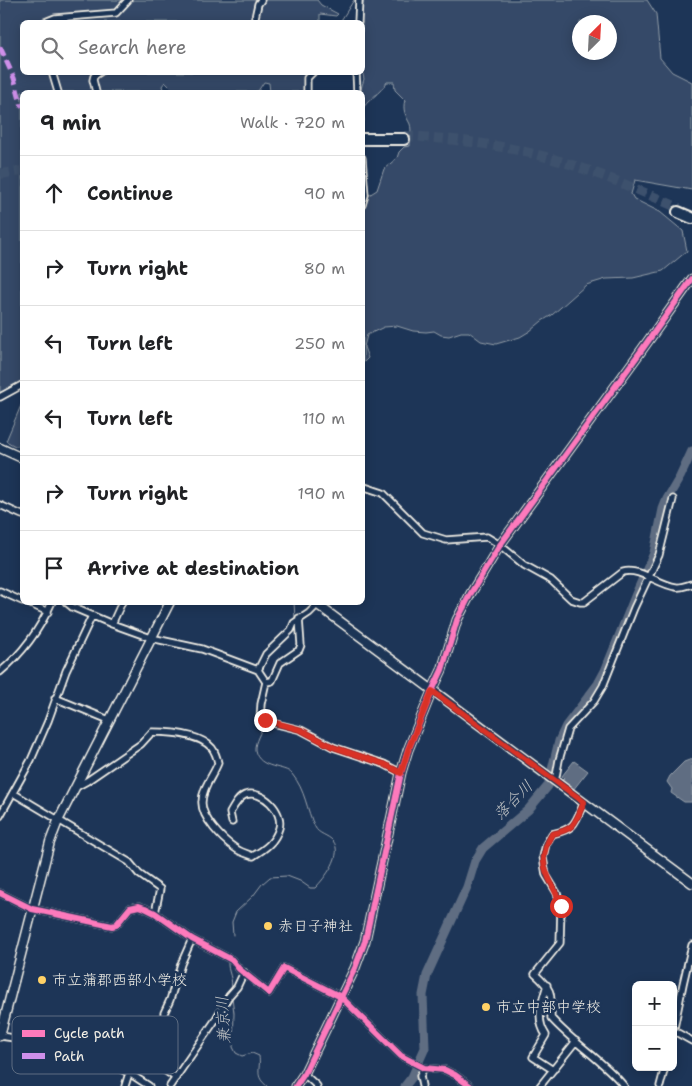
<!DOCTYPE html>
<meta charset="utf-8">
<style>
body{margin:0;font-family:"Shantell Sans","Klee One",sans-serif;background:#f2f2f2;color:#202124}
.controls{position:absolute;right:15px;bottom:15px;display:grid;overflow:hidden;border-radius:8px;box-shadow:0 2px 12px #0003}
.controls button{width:45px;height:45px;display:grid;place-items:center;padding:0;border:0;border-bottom:1px solid #e0e0e0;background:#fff;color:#202124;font:25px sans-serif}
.compass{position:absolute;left:572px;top:15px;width:45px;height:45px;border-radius:50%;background:#fff;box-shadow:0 2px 12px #0003;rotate:24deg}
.stop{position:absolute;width:15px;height:15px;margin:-11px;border:4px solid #d93025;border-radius:50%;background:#fff}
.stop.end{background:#d93025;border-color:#fff;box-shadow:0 1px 5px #0008}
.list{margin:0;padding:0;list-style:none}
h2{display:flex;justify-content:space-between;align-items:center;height:65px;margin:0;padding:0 20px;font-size:21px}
h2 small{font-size:16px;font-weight:400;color:#757577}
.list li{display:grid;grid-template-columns:32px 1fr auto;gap:15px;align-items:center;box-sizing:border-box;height:75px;padding:0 20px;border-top:1px solid #e0e0e0}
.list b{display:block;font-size:19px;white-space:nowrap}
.list em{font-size:16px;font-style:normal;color:#757577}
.icon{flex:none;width:28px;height:28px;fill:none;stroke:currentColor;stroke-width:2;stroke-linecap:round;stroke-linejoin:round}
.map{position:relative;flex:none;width:692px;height:1086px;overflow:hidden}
.search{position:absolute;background:#fff;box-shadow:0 2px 12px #0003;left:20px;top:20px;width:345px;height:55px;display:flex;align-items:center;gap:12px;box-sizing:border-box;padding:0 18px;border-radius:8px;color:#757577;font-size:19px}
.panel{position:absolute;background:#fff;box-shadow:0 2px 12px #0003;left:20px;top:90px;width:345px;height:515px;border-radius:8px}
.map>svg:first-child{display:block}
.green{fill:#354a67;stroke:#949ea8;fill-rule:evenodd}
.water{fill:#5e6d82;stroke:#9aa2ab}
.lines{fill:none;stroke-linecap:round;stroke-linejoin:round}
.stream{stroke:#9aa2ab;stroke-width:1}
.river{stroke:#5e6d82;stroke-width:9}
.trunk-tunnel{stroke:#3d516d;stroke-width:10;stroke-dasharray:10 5;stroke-linecap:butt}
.minor-casing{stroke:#f4f1e8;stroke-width:9}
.tertiary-casing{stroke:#f4f1e8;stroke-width:11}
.trunk-casing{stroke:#f4f1e8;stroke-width:14}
.minor{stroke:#1d3557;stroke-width:5.5}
.tertiary{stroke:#1d3557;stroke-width:8}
.trunk{stroke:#1d3557;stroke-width:10}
.quiet{stroke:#ce8fe9;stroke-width:5;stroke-dasharray:10 5;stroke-linecap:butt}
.cycleway-casing{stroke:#1d3557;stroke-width:9}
.cycleway{stroke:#fd7abc;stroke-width:6}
.route{stroke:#d93025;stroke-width:6}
.poi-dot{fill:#ffd166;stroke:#1d3557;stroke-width:2}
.labels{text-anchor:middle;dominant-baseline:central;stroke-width:5;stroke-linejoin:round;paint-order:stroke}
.poi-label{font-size:15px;fill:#f4f1e8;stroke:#1d3557;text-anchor:start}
.water-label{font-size:16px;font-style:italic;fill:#c0c3c4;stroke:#1d3557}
.key{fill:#1d3557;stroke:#5e6d82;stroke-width:1}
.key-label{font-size:14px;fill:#f4f1e8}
</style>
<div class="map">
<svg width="692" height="1086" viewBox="0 0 692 1086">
<rect width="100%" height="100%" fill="#1d3557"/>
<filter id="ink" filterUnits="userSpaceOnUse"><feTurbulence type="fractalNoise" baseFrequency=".02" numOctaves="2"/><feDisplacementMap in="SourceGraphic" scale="10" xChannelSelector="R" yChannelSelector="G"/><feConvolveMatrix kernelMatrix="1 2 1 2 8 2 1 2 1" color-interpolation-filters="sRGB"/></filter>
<g filter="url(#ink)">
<path class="green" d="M0 0H317L321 5 338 14 336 16 320 14V22H22V72H308V75L305 92H270L269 83 264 82 258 91 252 92H175L165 82 162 86 164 92H22V383L0 395Z
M364 0H647L656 14 660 58 672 72 692 82V190L635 180 631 194 634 199 660 212 683 231 687 251 663 271 633 278 606 279 586 285 552 315 542 321 530 331 520 337 496 344 481 341 469 332H461L449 336 441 335 434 331 426 332 413 331 397 326 384 327 367 335 364 347 368 358 363 363V207L369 195 377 190 384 169 397 158 399 152 404 147 410 146C410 140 412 130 410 124 406 116 402 110 405 100L395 90 394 82H387C382 92 364 103 363 109 363 113 364 117 364 121L363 123 362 92H360L364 79 362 70V22H359ZM580 22H610V52H580Z
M22 403V439L18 446H15L6 441Z"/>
<path class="water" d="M692 759V802H684L671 793 672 789 667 782 670 776 684 762Z
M574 761 588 771 573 790 561 781 564 778 562 776Z"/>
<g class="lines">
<path class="stream" d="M340 22 354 0
M310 78V92
M294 602 295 619
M296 623 298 646
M271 676 276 663 285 656
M233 935 232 922 236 912 253 896 262 884 270 877 287 876 300 881 310 888H315C325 878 344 854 333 841 328 835 318 834 315 827 306 809 306 791 292 774 285 765 259 770 255 750 254 742 262 732 263 724
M228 961C227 973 234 977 231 991
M232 997 234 1013 233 1047 236 1053 242 1056 252 1053 259 1056C261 1070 254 1076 267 1086"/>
<path class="river" d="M405 1086 412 1077 425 1048 423 995 427 975 467 887 475 861 483 848 528 810 548 786 559 741 566 726 598 684 605 671 636 594 654 553 663 509 667 499 680 477 692 451"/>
<path class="trunk-tunnel" d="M404 136C465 139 526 148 584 169 616 180 648 194 679 208
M0 174 22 171"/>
<g class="minor-casing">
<path id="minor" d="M45 22 55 18 116 13 128 0
M254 22 258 4 261 0
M358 22 359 0
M52 72 58 92
M356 72 357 92
M96 92 93 80 94 76 100 72
M307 92V78L313 72
M362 158 365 195 362 205
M0 397 22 385
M362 486 383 493 423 533 446 540 487 537 500 545 524 565 551 580 571 599 580 602H584L623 572C639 567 659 585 676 587 681 588 687 585 692 584
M0 505 22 515
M0 591 22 601
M26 602 48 612
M66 602 72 607 112 624 151 638 202 649 258 670 266 682 261 704 260 720 301 730 333 747 384 764 401 773
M112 624 122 602
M258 670 266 654 291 630 294 623 309 613 317 605
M0 672C23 653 40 629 52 602
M266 682 272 681 280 663 299 650 301 645 299 618
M55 698 109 720
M555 782 559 760 568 729 594 701 603 686 634 608 659 555 673 499
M76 787 87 781 141 744 152 732C169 732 200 734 212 748 215 752 217 758 218 763 213 776 202 788 202 802 201 818 223 840 235 848 240 852 247 854 253 856 265 849 275 842 279 828 284 811 262 789 245 795 238 798 234 806 230 813L232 822
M13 793 129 862 139 874 160 889 155 913
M584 802C575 824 575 829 552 834L546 844 543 857 546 875 557 893 561 906 560 943 535 974C554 991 551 994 551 1018 573 1043 603 1060 624 1086
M0 816 31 760 48 721 66 671 92 616
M0 893 32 909 112 926 116 925 130 908 139 906 145 908 155 913 192 939 232 960 239 969 269 993 284 968 341 997 401 1056 424 1068 445 1070 455 1075 470 1086
M547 985C542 1002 535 1019 546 1035L533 1057 553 1070
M674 1031 692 1041
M673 1033 683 984 692 945
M0 1036 73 1046 129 1073 149 1086
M304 1074 317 1086
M176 1078 150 1060 151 1051 164 1028V1013L170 1000 181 964 192 939
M125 1086 129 1073
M170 1086 214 1022 229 996 237 987 244 972
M422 1086 420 1076 424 1068
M540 1086 576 1041
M660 1086 665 1067"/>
</g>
<g class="tertiary-casing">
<path id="tertiary" d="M0 448 22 458
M314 602 692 883
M0 1036 50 842 58 821 170 602
M296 1086 304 1074 355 968 365 941 401 773 408 750 432 691 442 670 457 620 471 593 500 545 641 351 692 279"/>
</g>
<g class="trunk-casing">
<path id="trunk" d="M362 139H404
M678 212 692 218"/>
</g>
<use href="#minor" class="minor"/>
<use href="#tertiary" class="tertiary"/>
<use href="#trunk" class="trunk"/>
<path class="quiet" d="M0 47 14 78 22 107"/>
<g class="cycleway-casing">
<path id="cycleway" d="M0 893 32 909 112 926 116 925 130 908 139 906 145 908 155 913 192 939 232 960 239 969 269 993 284 968 341 997 401 1056 424 1068 445 1070 455 1075 470 1086
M296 1086 304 1074 355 968 365 941 401 773 408 750 432 691 442 670 457 620 471 593 500 545 641 351 692 279"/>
</g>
<use href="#cycleway" class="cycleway"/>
</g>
</g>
<g class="lines" filter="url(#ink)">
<path class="route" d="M265 720 301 730 333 747 384 764 401 773 408 750 432 691 584 802C575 824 575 829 552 834 533 866 552 877 561 906"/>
</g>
<g class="poi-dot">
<circle cx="268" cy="926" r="5"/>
<circle cx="42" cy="980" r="5"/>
<circle cx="486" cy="1007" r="5"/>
</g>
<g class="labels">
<g class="poi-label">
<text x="278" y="926">赤日子神社</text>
<text x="52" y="980">市立蒲郡西部小学校</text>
<text x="496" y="1007">市立中部中学校</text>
</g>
<g class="water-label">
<text transform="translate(513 800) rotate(-45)">落合川</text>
<text transform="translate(223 1020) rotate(-93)">兼京川</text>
</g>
</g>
<rect x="12" y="1016" width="166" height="58" rx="8" class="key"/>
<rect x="22" y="1030" width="23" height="7" fill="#fd7abc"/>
<rect x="22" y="1053" width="23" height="6" fill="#ce8fe9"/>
<g class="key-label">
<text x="54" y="1038">Cycle path</text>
<text x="54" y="1061">Path</text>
</g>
</svg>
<div class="controls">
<button>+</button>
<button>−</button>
</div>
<svg class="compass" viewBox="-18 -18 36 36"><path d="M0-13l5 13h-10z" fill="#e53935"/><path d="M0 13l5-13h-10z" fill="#757577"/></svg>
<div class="stop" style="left:561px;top:906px"></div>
<div class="stop end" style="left:265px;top:720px"></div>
<div class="search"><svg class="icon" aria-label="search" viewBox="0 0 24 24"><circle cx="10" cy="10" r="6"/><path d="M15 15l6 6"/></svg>Search here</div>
<section class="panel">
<h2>9 min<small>Walk · 720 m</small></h2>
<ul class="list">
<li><svg class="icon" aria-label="ahead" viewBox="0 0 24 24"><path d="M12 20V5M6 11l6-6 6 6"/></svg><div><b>Continue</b></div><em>90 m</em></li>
<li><svg class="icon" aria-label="right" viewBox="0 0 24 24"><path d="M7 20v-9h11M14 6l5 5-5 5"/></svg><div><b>Turn right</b></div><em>80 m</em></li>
<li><svg class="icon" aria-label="left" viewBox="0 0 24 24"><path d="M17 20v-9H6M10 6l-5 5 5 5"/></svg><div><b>Turn left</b></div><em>250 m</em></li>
<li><svg class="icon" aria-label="left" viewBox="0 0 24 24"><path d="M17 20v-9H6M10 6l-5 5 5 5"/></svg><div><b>Turn left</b></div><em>110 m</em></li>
<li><svg class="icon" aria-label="right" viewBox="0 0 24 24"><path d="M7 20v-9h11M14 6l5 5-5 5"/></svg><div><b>Turn right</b></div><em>190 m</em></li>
<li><svg class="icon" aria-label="arrive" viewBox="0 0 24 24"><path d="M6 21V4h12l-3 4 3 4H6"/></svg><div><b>Arrive at destination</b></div></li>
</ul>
</section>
</div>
